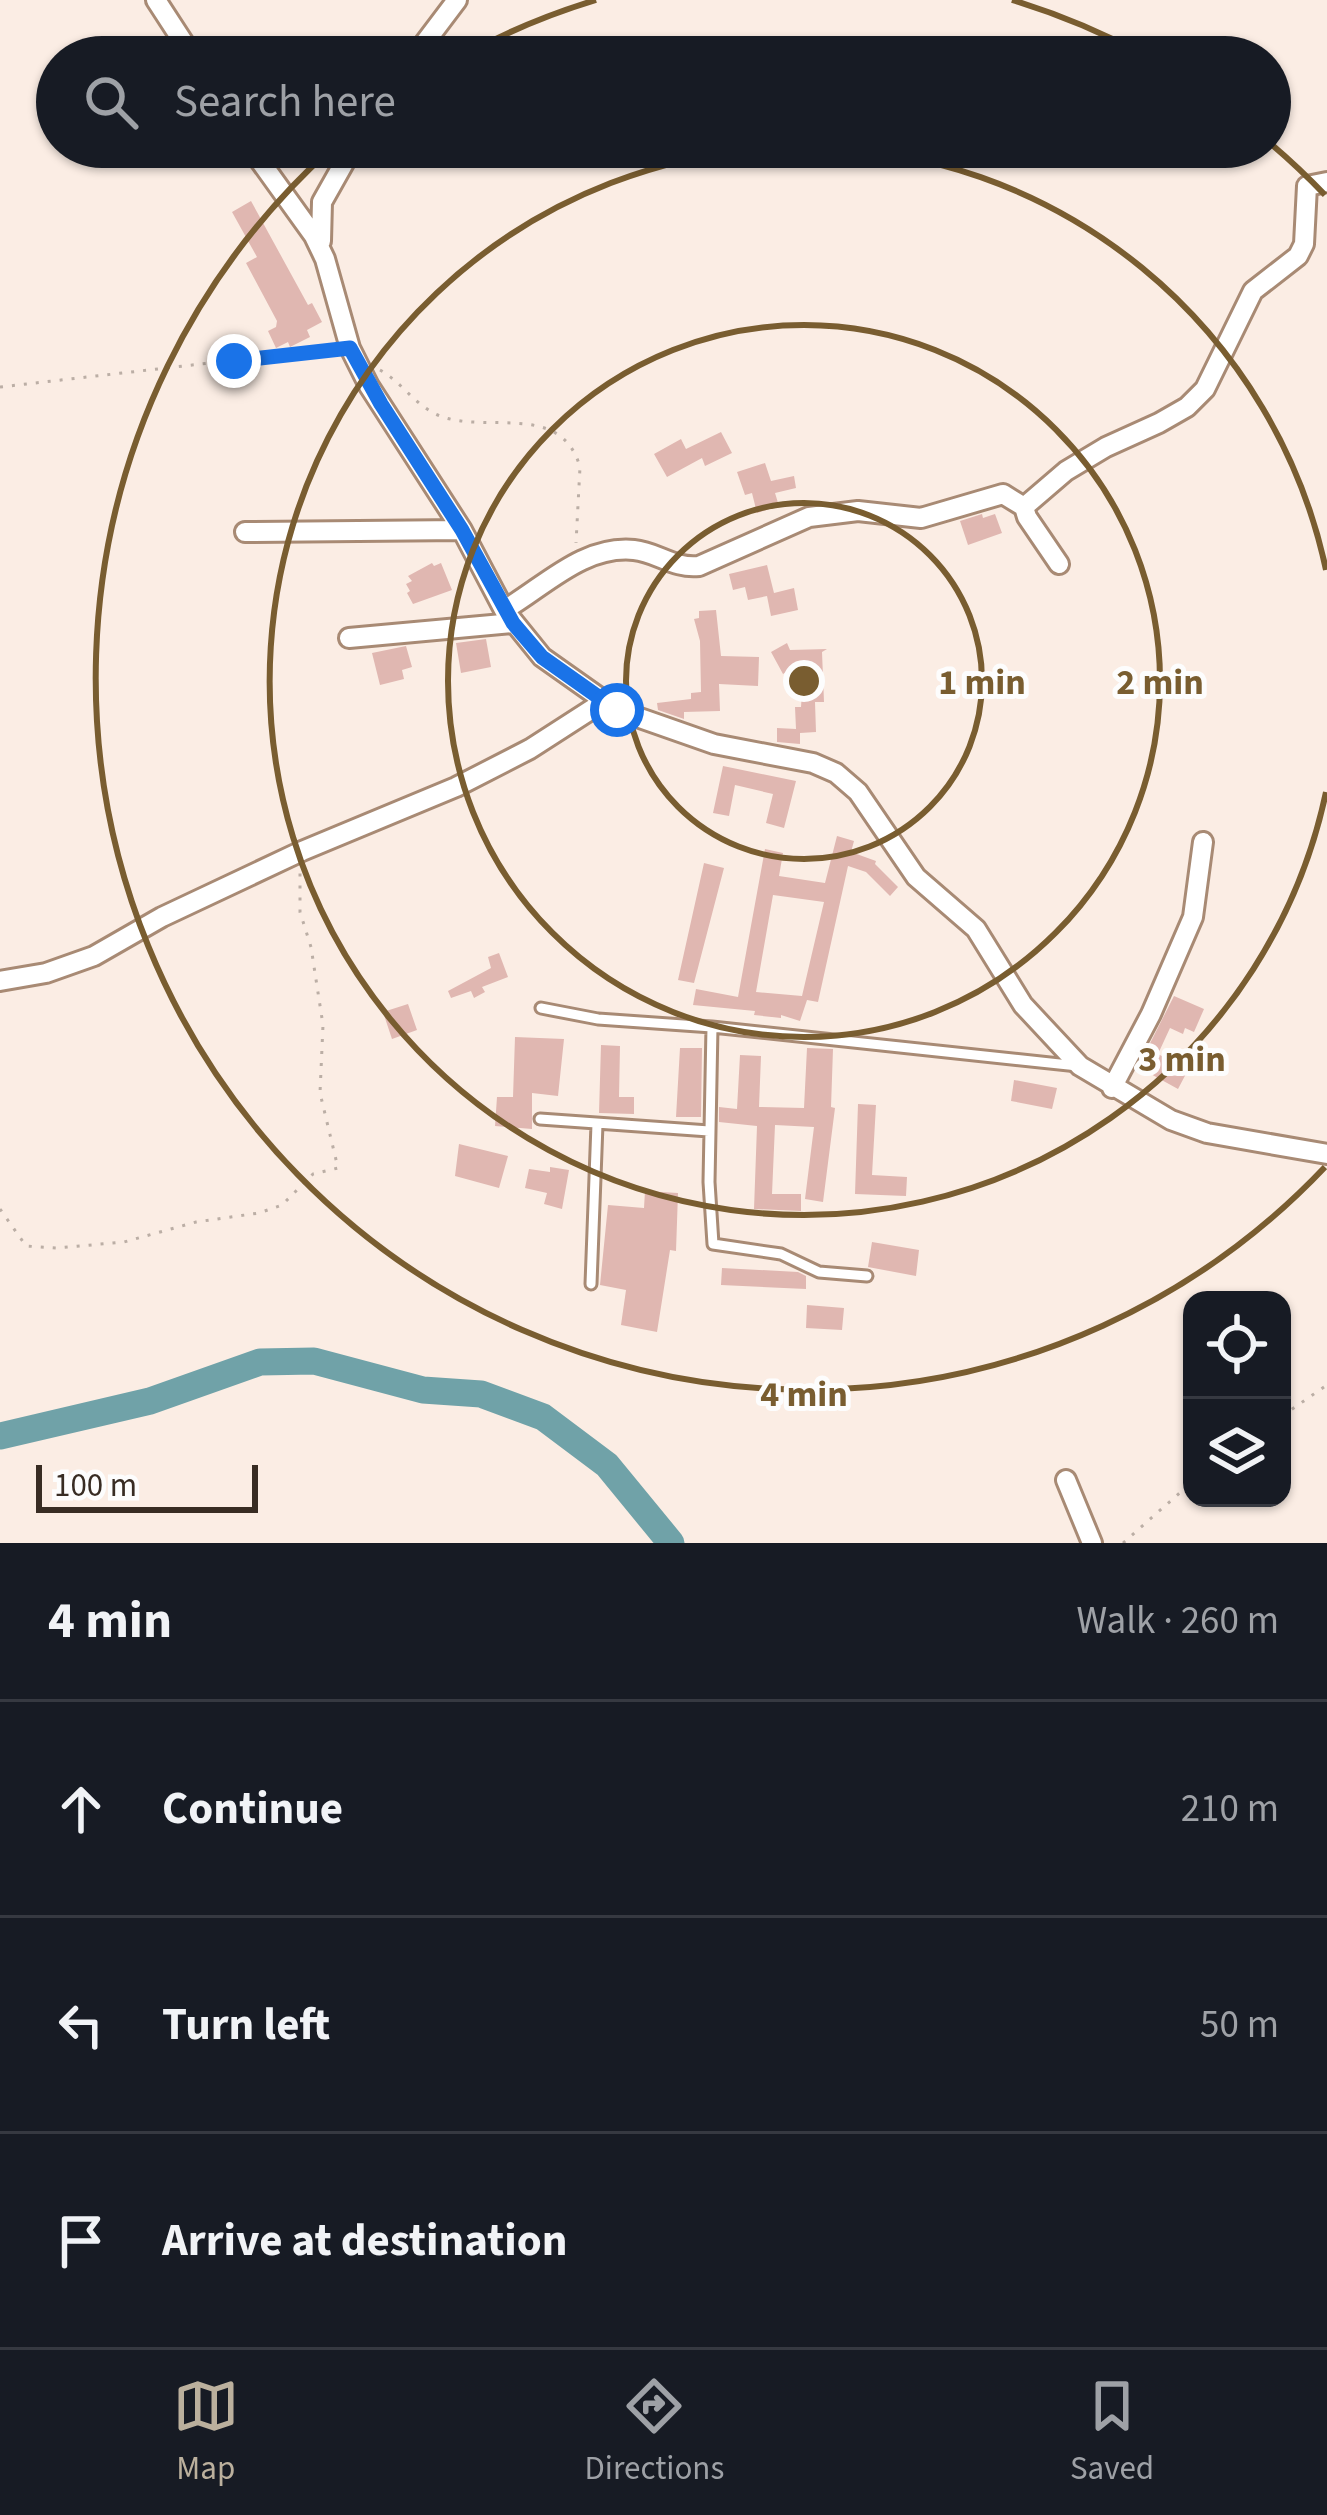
<!DOCTYPE html>
<meta charset="utf-8">
<style>
body{margin:0;font-family:"Source Sans 3",sans-serif;background:#20242c;color:#f1f3f6}
.controls{position:absolute;right:36px;bottom:36px;display:grid;overflow:hidden;border-radius:24px;box-shadow:0 3px 9px #0004}
.controls button{width:108px;height:108px;display:grid;place-items:center;padding:0;border:0;border-bottom:3px solid #363941;background:#171b24;color:#f1f3f6;font:60px sans-serif}
.scale{position:absolute;left:36px;bottom:30px;width:222px;box-sizing:border-box;padding-left:12px;border:6px solid #382c23;border-top:0;font-size:33px;line-height:42px;white-space:nowrap;color:#382c23;-webkit-text-stroke:9px #fdfdfd;paint-order:stroke}
.stop{position:absolute;width:36px;height:36px;margin:-27px;border:9px solid #1a73e8;border-radius:50%;background:#fff}
.stop.end{background:#1a73e8;border-color:#fff;box-shadow:0 3px 12px #0008}
.list{margin:0;padding:0;list-style:none}
h2{display:flex;justify-content:space-between;align-items:center;height:156px;margin:0;padding:0 48px;font-size:51px}
h2 small{font-size:39px;font-weight:400;color:#9ea1a6}
.list li{display:grid;grid-template-columns:78px 1fr auto;gap:36px;align-items:center;box-sizing:border-box;height:216px;padding:0 48px;border-top:3px solid #363941}
.list b{display:block;font-size:45px;white-space:nowrap}
.list em{font-size:39px;font-style:normal;color:#9ea1a6}
.icon{flex:none;width:66px;height:66px;fill:none;stroke:currentColor;stroke-width:2;stroke-linecap:round;stroke-linejoin:round}
.map{position:relative;flex:none;width:1327px;height:1543px;overflow:hidden}
.search{position:absolute;background:#171b24;box-shadow:0 3px 9px #0004;left:36px;right:36px;top:36px;height:132px;display:flex;align-items:center;gap:30px;box-sizing:border-box;padding:0 42px;border-radius:66px;color:#9ea1a6;font-size:45px}
.sheet{height:804px;background:#171b24}
nav{display:flex;justify-content:space-around;align-items:center;box-sizing:border-box;height:168px;border-top:3px solid #363941;background:#171b24;font-size:33px;color:#9ea1a6}
nav a{display:grid;justify-items:center;gap:6px}
nav .on{color:#bbb09d}
.map>svg:first-child{display:block}
.lines{fill:none;stroke-linecap:round;stroke-linejoin:round}
.river{stroke:#70a2a8;stroke-width:27}
.building{fill:#e0b7b1;fill-rule:evenodd}
.lane-casing{stroke:#a88a74;stroke-width:15}
.street-casing{stroke:#a88a74;stroke-width:24}
.path{stroke:#bbaea5;stroke-width:3;stroke-dasharray:3 9;stroke-linecap:butt}
.lane{stroke:#fff;stroke-width:9}
.street{stroke:#fff;stroke-width:18}
.route{stroke:#1a73e8;stroke-width:15}
.ring{fill:none;stroke:#795d30;stroke-width:6}
.centre{fill:#795d30;stroke:#fdfdfd;stroke-width:6}
.ring-label{font-size:36px;text-anchor:middle;font-weight:bold;fill:#795d30;stroke:#fdfdfd;stroke-width:10;stroke-linejoin:round;paint-order:stroke}
</style>
<div class="map">
<svg width="1327" height="1543" viewBox="0 0 1327 1543">
<rect width="100%" height="100%" fill="#fbede4"/>
<g class="lines">
<path class="river" d="M0 1436 150 1401 260 1362 314 1361 423 1390 481 1394 543 1417 607 1465 671 1543"/>
</g>
<path class="building" d="M251 201 308 305 312 303 322 322 307 330 310 337 290 347 288 342 276 348 268 331 276 327 277 321 246 263 257 257 232 212Z
M721 432 732 453 705 466 702 458 667 477 654 454 681 439 686 449Z
M765 463 771 481 794 476 796 488 775 493 779 506 757 513 752 493 745 495 737 472Z
M982 514 983 518 995 514 1002 533 968 545 960 521Z
M432 563 434 566 441 563 452 590 413 604 407 593 410 591 406 584 412 581 408 576Z
M767 565 774 593 794 588 798 610 771 616 767 596 748 600 745 587 733 590 729 574Z
M716 610 721 656 759 657 758 686 719 684 720 711 684 712V719L658 710 657 703 691 699V693L701 692 700 641 694 619 699 618V611Z
M486 639 491 667 461 673 456 643Z
M787 643 790 650 827 649 822 652 824 702H815L816 732 800 733V744L777 742V728L796 729 795 707H801L804 662 783 674 771 652Z
M406 646 412 667 402 670 404 679 380 685 372 653Z
M723 766 796 781 784 828 766 823 773 794 735 785 729 816 713 813Z
M837 836 854 841 851 852 876 861 875 864 898 887 890 896 866 872 848 866 818 1002 807 1000 800 1021 781 1015V1018L754 1015 755 1011 693 1005 696 989 738 997 765 849 783 853 779 876 825 883ZM773 895 824 902 802 996 756 992Z
M704 863 724 868 694 983 678 980Z
M499 953 508 977 482 987 485 992 474 998 471 991 451 998 448 991 491 968 488 957Z
M1174 996 1204 1009 1194 1032 1185 1028 1183 1034 1170 1028 1158 1054 1188 1070 1178 1089 1138 1067Z
M408 1004 417 1030 392 1039 383 1012Z
M515 1037 564 1039 558 1096 532 1093V1129L495 1126 497 1097H513Z
M601 1045 620 1046 619 1097H634V1114L599 1113Z
M680 1048H702L701 1117H676Z
M807 1048 833 1049 831 1107 835 1108 823 1202 805 1199 814 1127 775 1125 772 1194H801V1211L754 1209 757 1126 719 1122V1107L737 1109 740 1055 761 1056 759 1107 804 1108Z
M1014 1080 1057 1088 1052 1109 1011 1101Z
M858 1104 876 1105 872 1175 907 1177 906 1196 855 1194Z
M459 1144 508 1156 499 1188 455 1176Z
M550 1167 569 1170 562 1209 544 1204 547 1193 525 1188 529 1169 550 1172Z
M645 1191 678 1193 676 1251 670 1250 657 1332 621 1325 626 1290 600 1285 608 1205 644 1208Z
M872 1242 919 1250 916 1276 868 1267Z
M722 1268 798 1272 806 1276V1289L721 1285Z
M807 1305 844 1308 842 1330 806 1328Z"/>
<g class="lines">
<g class="lane-casing">
<path id="lane" d="M541 1008 598 1019 712 1027 1078 1066
M712 1027 709 1182 713 1244 781 1254 819 1272 867 1276
M540 1119 709 1131
M591 1284 597 1124"/>
</g>
<g class="street-casing">
<path id="street" d="M156 0 193 57
M414 57 457 0
M250 147 314 236 325 259 350 348 369 386 462 530 504 610 542 657 617 710 714 744 813 763 836 773 858 792 916 877 976 929 1023 1005 1080 1066 1171 1120 1207 1133 1327 1154
M321 241 322 202 353 147
M1024 507 1066 471 1106 447 1159 423 1187 407 1205 389 1253 291 1298 256 1304 244 1307 186 1327 182
M245 532 462 530
M504 610C544 587 583 545 634 550 657 552 674 569 699 566L809 517 858 511 921 518 1003 494 1024 507 1027 517 1059 564
M349 638 513 623
M0 981 46 973 94 956 162 917 302 851 456 787 530 749 603 702
M1112 1088 1151 1014 1193 917 1203 842
M1066 1480 1092 1543"/>
</g>
<path class="path" d="M380 370C403 383 415 406 440 416 487 434 561 401 580 467L576 543
M0 387 332 349
M0 1209 26 1246 57 1248 124 1242 196 1222 259 1213 282 1205 313 1174 338 1168 320 1093 323 1025 311 947 300 912V870
M1282 1416 1327 1385
M1123 1543 1192 1482"/>
<use href="#lane" class="lane"/>
<use href="#street" class="street"/>
</g>
<g class="lines">
<path class="route" d="M234 361 350 348 381 404 462 530 513 623 542 657 617 710"/>
</g>
<g class="ring">
<circle cx="804" cy="681" r="178"/>
<circle cx="804" cy="681" r="356"/>
<path d="M1326 792A534 534 0 1 1 799 147M809 147A534 534 0 0 1 1326 570"/>
<path d="M1325 1167A712 712 0 1 1 332 148M464 55A712 712 0 0 1 596 0M1012 0A712 712 0 0 1 1144 55M1271 144A712 712 0 0 1 1325 195"/>
</g>
<circle cx="804" cy="681" r="18" class="centre"/>
<g class="ring-label">
<text x="982" y="694">1 min</text>
<text x="1160" y="694">2 min</text>
<text x="1182" y="1071">3 min</text>
<text x="804" y="1406">4 min</text>
</g>
</svg>
<div class="controls">
<button><svg class="icon" aria-label="locate" viewBox="0 0 24 24"><circle cx="12" cy="12" r="6"/><path d="M12 2v4M12 18v4M2 12h4M18 12h4"/></svg></button>
<button><svg class="icon" aria-label="layers" viewBox="0 0 24 24"><path d="M12 4l9 5-9 5-9-5zM3 14l9 5 9-5"/></svg></button>
</div>
<div class="scale">100 m</div>
<div class="stop" style="left:617px;top:710px"></div>
<div class="stop end" style="left:234px;top:361px"></div>
<div class="search"><svg class="icon" aria-label="search" viewBox="0 0 24 24"><circle cx="10" cy="10" r="6"/><path d="M15 15l6 6"/></svg>Search here</div>
</div>
<section class="sheet">
<h2>4 min<small>Walk · 260 m</small></h2>
<ul class="list">
<li><svg class="icon" aria-label="ahead" viewBox="0 0 24 24"><path d="M12 20V5M6 11l6-6 6 6"/></svg><div><b>Continue</b></div><em>210 m</em></li>
<li><svg class="icon" aria-label="left" viewBox="0 0 24 24"><path d="M17 20v-9H6M10 6l-5 5 5 5"/></svg><div><b>Turn left</b></div><em>50 m</em></li>
<li><svg class="icon" aria-label="arrive" viewBox="0 0 24 24"><path d="M6 21V4h12l-3 4 3 4H6"/></svg><div><b>Arrive at destination</b></div></li>
</ul>
</section>
<nav>
<a class="on"><svg class="icon" aria-label="map" viewBox="0 0 24 24"><path d="M3 6l6-2 6 2 6-2v14l-6 2-6-2-6 2zM9 4v14M15 6v14"/></svg>Map</a>
<a><svg class="icon" aria-label="directions" viewBox="0 0 24 24"><path d="M12 3l9 9-9 9-9-9zM9 14v-3h6M13 9l2 2-2 2"/></svg>Directions</a>
<a><svg class="icon" aria-label="saved" viewBox="0 0 24 24"><path d="M7 4h10v16l-5-4-5 4z"/></svg>Saved</a>
</nav>
